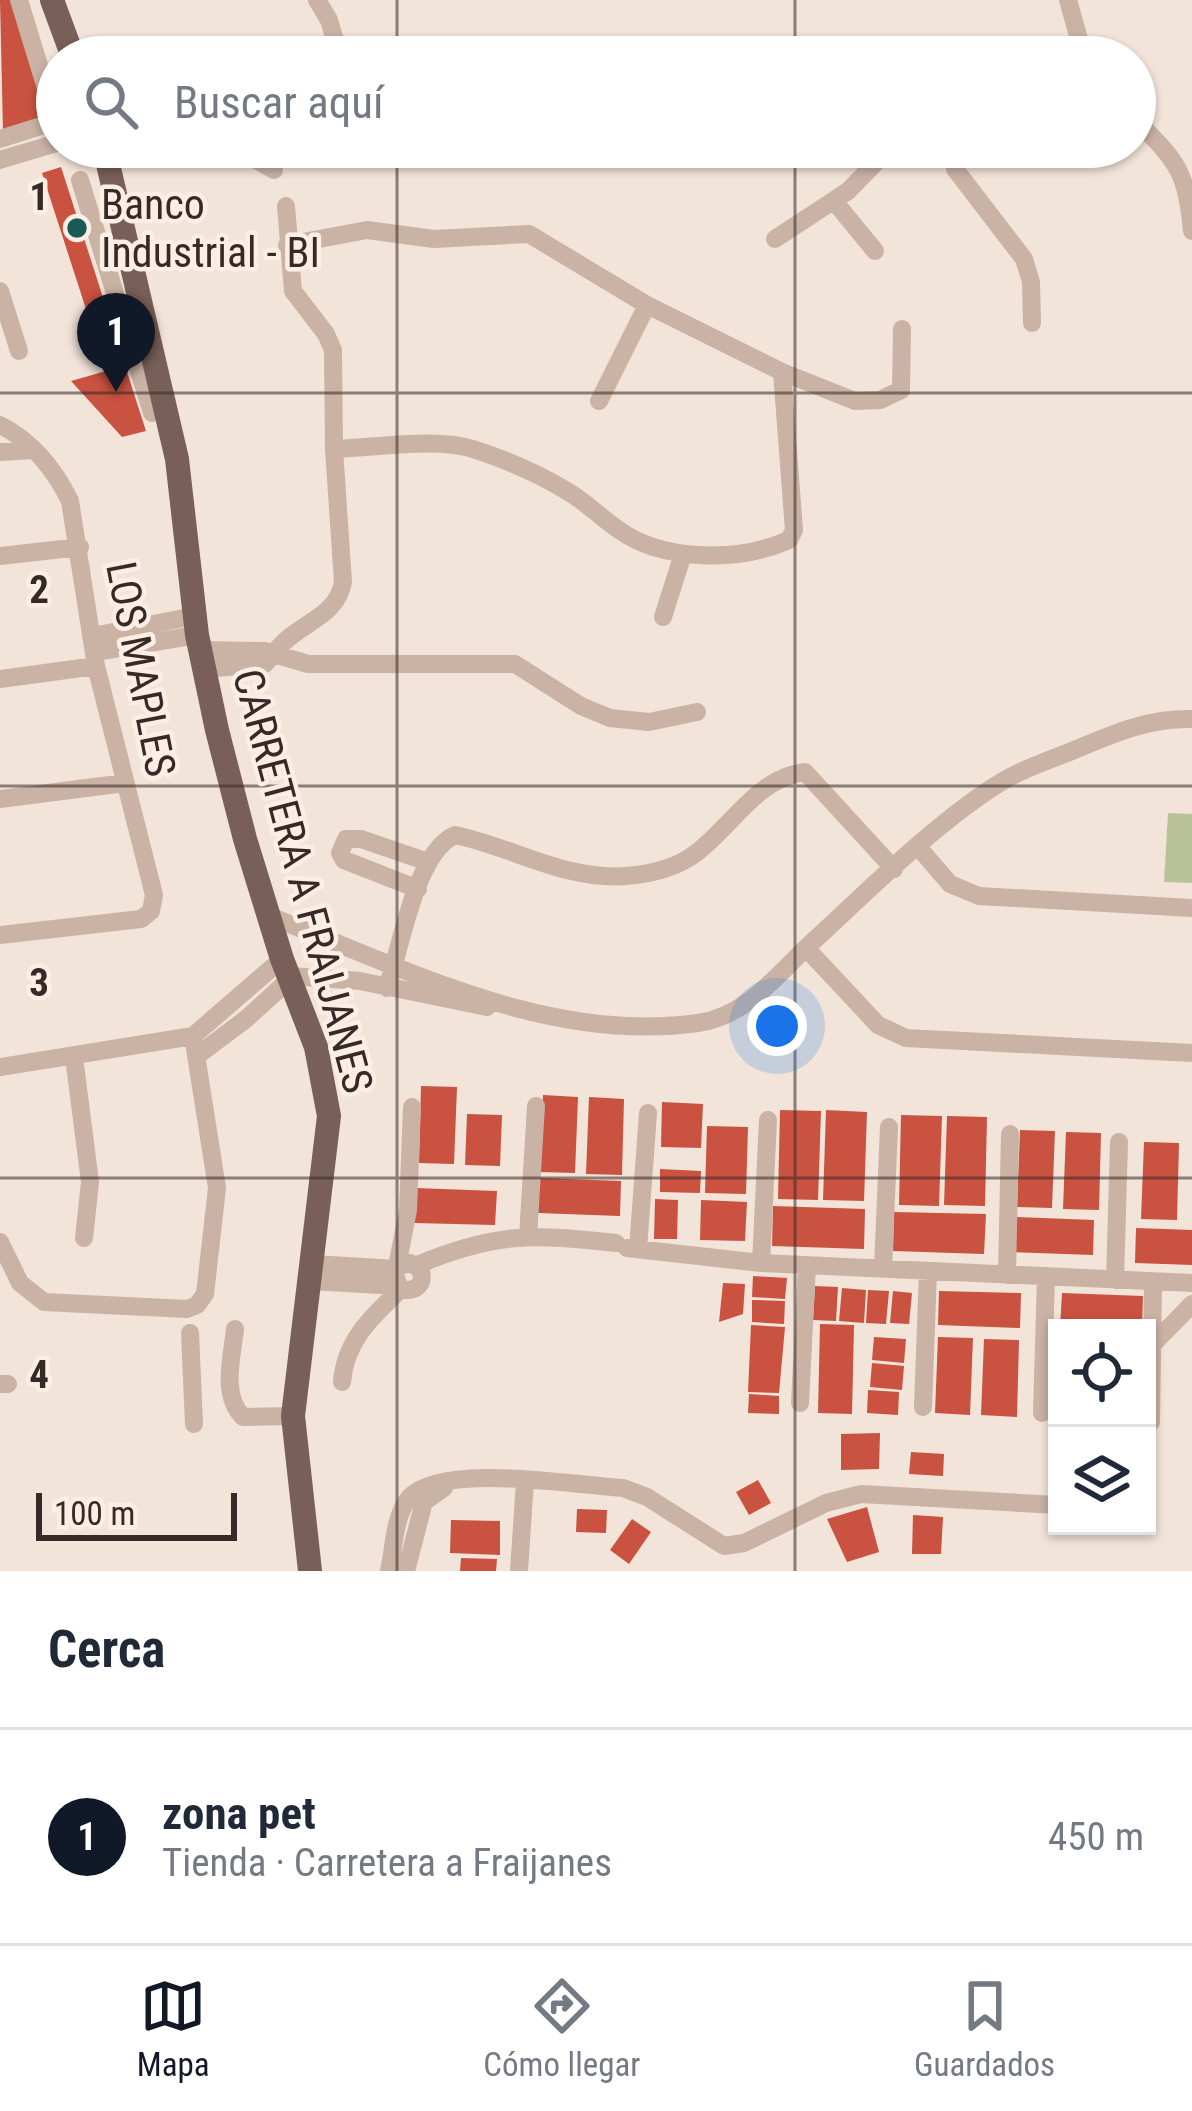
<!DOCTYPE html>
<html lang="es">
<meta charset="utf-8">
<style>
body{margin:0;font-family:"Roboto Condensed",sans-serif;background:#f2f2f3;color:#1f2937}
.controls{position:absolute;right:36px;bottom:36px;display:grid;overflow:hidden;border-radius:0px;box-shadow:0 3px 9px #0004}
.controls button{width:108px;height:108px;display:grid;place-items:center;padding:0;border:0;border-bottom:3px solid #e0e1e3;background:#fff;color:#1f2937;font:60px sans-serif}
.scale{position:absolute;left:36px;bottom:30px;width:201px;box-sizing:border-box;padding-left:12px;border:6px solid #362a26;border-top:0;font-size:33px;line-height:42px;white-space:nowrap;color:#362a26;-webkit-text-stroke:9px #faeee5;paint-order:stroke}
.you{position:absolute;left:777px;top:1026px;width:42px;height:42px;margin:-30px;border:9px solid #fff;border-radius:50%;background:#1a73e8;box-shadow:0 0 0 18px #1a73e833}
.badge{display:grid;place-items:center;width:78px;height:78px;border-radius:50%;background:#111827;color:#fff;font-size:39px;font-weight:700}
.pin{position:absolute;translate:-50% -99px;filter:drop-shadow(0 3px 6px #0008)}
.pin::after{content:'';position:absolute;top:63px;width:42px;height:36px;background:inherit;clip-path:polygon(0 0,100% 0,50% 100%)}
.list{margin:0;padding:0;list-style:none}
h2{display:flex;justify-content:space-between;align-items:center;height:156px;margin:0;padding:0 48px;font-size:51px}
h2 small{font-size:39px;font-weight:400;color:#747a83}
.list li{display:grid;grid-template-columns:78px 1fr auto;gap:36px;align-items:center;box-sizing:border-box;height:216px;padding:0 48px;border-top:3px solid #e0e1e3}
.list b{display:block;font-size:45px;white-space:nowrap}
.list p{margin:0;font-size:39px;white-space:nowrap;color:#747a83}
.list em{font-size:39px;font-style:normal;color:#747a83}
.icon{flex:none;width:66px;height:66px;fill:none;stroke:currentColor;stroke-width:2;stroke-linecap:round;stroke-linejoin:round}
.map{position:relative;flex:none;width:1192px;height:1571px;overflow:hidden}
.search{position:absolute;background:#fff;box-shadow:0 3px 9px #0004;left:36px;right:36px;top:36px;height:132px;display:flex;align-items:center;gap:30px;box-sizing:border-box;padding:0 42px;border-radius:66px;color:#747a83;font-size:45px}
.sheet{height:372px;background:#fff}
nav{display:flex;justify-content:space-around;align-items:center;box-sizing:border-box;height:168px;border-top:3px solid #e0e1e3;background:#fff;font-size:33px;color:#747a83}
nav a{display:grid;justify-items:center;gap:6px}
nav .on{color:#111827}
.map>svg:first-child{display:block}
.green{fill:#b8c199}
.building{fill:#c95240}
.lines{fill:none;stroke-linecap:round;stroke-linejoin:round}
.minor{stroke:#cab2a5;stroke-width:18}
.major{stroke:#785f57;stroke-width:24}
.grid{fill:none;stroke:#362a26;stroke-width:3;stroke-opacity:0.55}
.poi-dot{fill:#1b5856;stroke:#faeee5;stroke-width:4.5}
.labels{text-anchor:middle;dominant-baseline:central;stroke-width:9;stroke-linejoin:round;paint-order:stroke}
.poi-label{font-size:42px;fill:#362a26;stroke:#faeee5;text-anchor:start}
.street-label{font-size:42px;fill:#362a26;stroke:#faeee5}
.grid-label{font-size:39px;text-anchor:middle;font-weight:bold;fill:#362a26;stroke:#faeee5;stroke-width:9;stroke-linejoin:round;paint-order:stroke}
</style>
<div class="map">
<svg width="1192" height="1571" viewBox="0 0 1192 1571">
<rect width="100%" height="100%" fill="#f2e4d9"/>
<path class="green" d="M1168 813 1192 814V883L1164 882Z"/>
<path class="building" d="M0 0H11L47 119 3 132Z
M61 167 146 431 122 437 71 381 106 371 42 173Z
M421 1086 457 1087 454 1164 419 1163Z
M543 1095 578 1097 575 1173 540 1172Z
M589 1097 624 1099 622 1175 586 1174Z
M662 1102 703 1104 701 1148 661 1147Z
M780 1110 821 1111 818 1200 778 1199Z
M826 1110 867 1112 864 1201 823 1200Z
M467 1114 502 1115 500 1166 465 1165Z
M901 1115 942 1116 939 1206 899 1205Z
M947 1116 987 1117 985 1206 944 1205Z
M707 1126 748 1127 746 1194 705 1193Z
M1020 1130 1055 1131 1052 1208 1017 1207Z
M1066 1132 1101 1133 1099 1210 1063 1209Z
M1144 1142 1179 1143 1177 1220 1141 1219Z
M660 1169 701 1171 700 1193 660 1192Z
M540 1178 621 1181 620 1216 538 1213Z
M415 1188 497 1191 495 1225 414 1223Z
M655 1199 678 1200 677 1239H654Z
M701 1200 747 1202 745 1241 700 1240Z
M773 1206 865 1209 864 1249 772 1246Z
M894 1212 986 1214 984 1254 893 1251Z
M1013 1217 1094 1220 1093 1255 1011 1252Z
M1136 1228 1192 1230V1265L1135 1263Z
M753 1276 787 1278 785 1299 752 1297Z
M723 1283 745 1284 743 1314 719 1322Z
M815 1286 838 1287 836 1321 813 1320Z
M842 1288 866 1290 864 1323 839 1321Z
M868 1290 889 1291 886 1324 866 1323Z
M893 1291 912 1293 909 1324 890 1323Z
M939 1291 1021 1293 1020 1328 938 1325Z
M1062 1293 1143 1296 1142 1328H1060Z
M752 1300 785 1301 784 1324 752 1322Z
M820 1324 854 1325 852 1414 818 1413Z
M751 1325 785 1327 779 1393 748 1392Z
M874 1337 906 1339 904 1363 872 1360Z
M938 1337 973 1338 970 1415 935 1413Z
M984 1339 1019 1340 1017 1417 981 1415Z
M872 1363 904 1366 902 1390 870 1387Z
M868 1390 899 1392 898 1415 867 1413Z
M749 1394 779 1396V1414L748 1413Z
M880 1433 879 1469 841 1470V1434Z
M911 1452 944 1454 943 1476 909 1474Z
M758 1480 771 1503 749 1515 736 1492Z
M867 1507 879 1552 847 1562 827 1519Z
M577 1509 607 1510 606 1533 576 1532Z
M913 1515 943 1517 941 1554H912Z
M632 1519 651 1532 629 1564 610 1550Z
M451 1520 500 1521V1555L450 1553Z
M461 1558 497 1559 496 1571H460Z"/>
<g class="lines">
<path class="minor" d="M19 0 56 121
M317 0 329 20 340 57
M1068 0 1084 57
M1135 119C1177 162 1186 169 1192 231
M0 139 57 121
M234 147 274 170
M957 147 955 169 1024 259 1031 282 1032 323
M0 160 57 143
M80 180 152 413
M834 201 875 251
M775 239 848 191 891 147
M287 245 367 230 434 239 529 234 647 305 782 372 855 401 880 400 901 390 902 329
M0 291 19 351
M599 401 647 305
M0 425C31 440 55 470 70 501L96 666 154 895 151 911 141 919 0 935
M334 449C373 448 437 437 473 449 504 459 539 474 567 491 586 502 601 518 619 530 664 562 740 562 789 540L794 530 782 372
M0 452 34 450
M0 556 80 547
M663 617 683 554
M93 636 194 616
M199 650 264 651 308 664H515L581 706 610 718 649 722 697 712
M95 652 197 635
M203 669 265 664C271 657 277 648 284 642 306 621 337 615 343 582L334 449 333 350 326 334 293 291 286 206
M0 679 96 666
M0 799 125 783
M919 848 950 884 979 896 1192 908
M418 889 344 860 340 853 346 839H361L428 862
M269 916C405 968 548 1044 698 1023 746 1016 775 977 808 946 865 894 938 820 1003 781 1026 767 1054 759 1079 748 1117 732 1150 718 1192 719
M806 948 878 1025 906 1038 1192 1053
M290 976 360 981 487 1007
M387 988C401 948 415 853 455 835 512 847 567 881 626 876 650 874 677 868 696 853 732 826 758 777 805 772L894 869
M193 1036 282 959
M198 1055 246 1019 291 978
M74 1057 90 1182 84 1238
M0 1067 193 1036 217 1188 205 1294 197 1305 187 1309 44 1302 20 1283 0 1242
M528 1237 536 1106
M627 1248 761 1263 1192 1283
M638 1249 648 1113
M761 1263 768 1120
M313 1264 397 1269
M417 1265C496 1232 532 1234 616 1243
M399 1266 410 1263 420 1269C426 1283 416 1293 401 1289L395 1277 408 1210 412 1107
M883 1268 889 1127
M1007 1275 1010 1134
M1115 1280 1119 1142
M311 1281 398 1286
M235 1329C232 1358 221 1395 243 1417L293 1416
M190 1333 194 1424
M1152 1345 1192 1304
M342 1382C345 1341 372 1316 401 1289
M0 1384H8
M800 1403 807 1265
M923 1407 928 1271
M1042 1413 1046 1276
M1151 1422 1153 1282
M389 1571C394 1549 394 1516 409 1498 440 1462 576 1485 623 1488L647 1497 724 1546 744 1543 826 1503 861 1494 1057 1505
M406 1571 424 1502 444 1488
M519 1571 525 1481"/>
<path class="major" d="M52 0 73 57
M104 147 177 459 197 635 217 730 245 839 282 959 316 1047 329 1116 293 1416 310 1571"/>
</g>
<path class="grid" d="M397 0V57M795 0V57M397 147V1571M795 147V1571M0 393H1192M0 786H1192M0 1178H1192"/>
<circle class="poi-dot" cx="77" cy="228" r="12"/>
<g class="labels">
<g class="poi-label">
<text x="101" y="204">Banco<tspan x="101" dy="48">Industrial - BI</tspan></text>
</g>
<g class="street-label">
<text transform="translate(141 669) rotate(79)">LOS MAPLES</text>
<text transform="translate(303 881) rotate(75)">CARRETERA A FRAIJANES</text>
</g>
</g>
<g class="grid-label">
<text x="39" y="210">1</text>
<text x="39" y="603">2</text>
<text x="39" y="996">3</text>
<text x="39" y="1388">4</text>
</g>
</svg>
<div class="controls">
<button><svg class="icon" aria-label="locate" viewBox="0 0 24 24"><circle cx="12" cy="12" r="6"/><path d="M12 2v4M12 18v4M2 12h4M18 12h4"/></svg></button>
<button><svg class="icon" aria-label="layers" viewBox="0 0 24 24"><path d="M12 4l9 5-9 5-9-5zM3 14l9 5 9-5"/></svg></button>
</div>
<div class="scale">100 m</div>
<div class="you"></div>
<div class="pin badge" style="left:116px;top:392px">1</div>
<div class="search"><svg class="icon" aria-label="search" viewBox="0 0 24 24"><circle cx="10" cy="10" r="6"/><path d="M15 15l6 6"/></svg>Buscar aquí</div>
</div>
<section class="sheet">
<h2>Cerca<small></small></h2>
<ul class="list">
<li><span class="badge">1</span><div><b>zona pet</b><p>Tienda · Carretera a Fraijanes</p></div><em>450 m</em></li>
</ul>
</section>
<nav>
<a class="on"><svg class="icon" aria-label="map" viewBox="0 0 24 24"><path d="M3 6l6-2 6 2 6-2v14l-6 2-6-2-6 2zM9 4v14M15 6v14"/></svg>Mapa</a>
<a><svg class="icon" aria-label="directions" viewBox="0 0 24 24"><path d="M12 3l9 9-9 9-9-9zM9 14v-3h6M13 9l2 2-2 2"/></svg>Cómo llegar</a>
<a><svg class="icon" aria-label="saved" viewBox="0 0 24 24"><path d="M7 4h10v16l-5-4-5 4z"/></svg>Guardados</a>
</nav>
